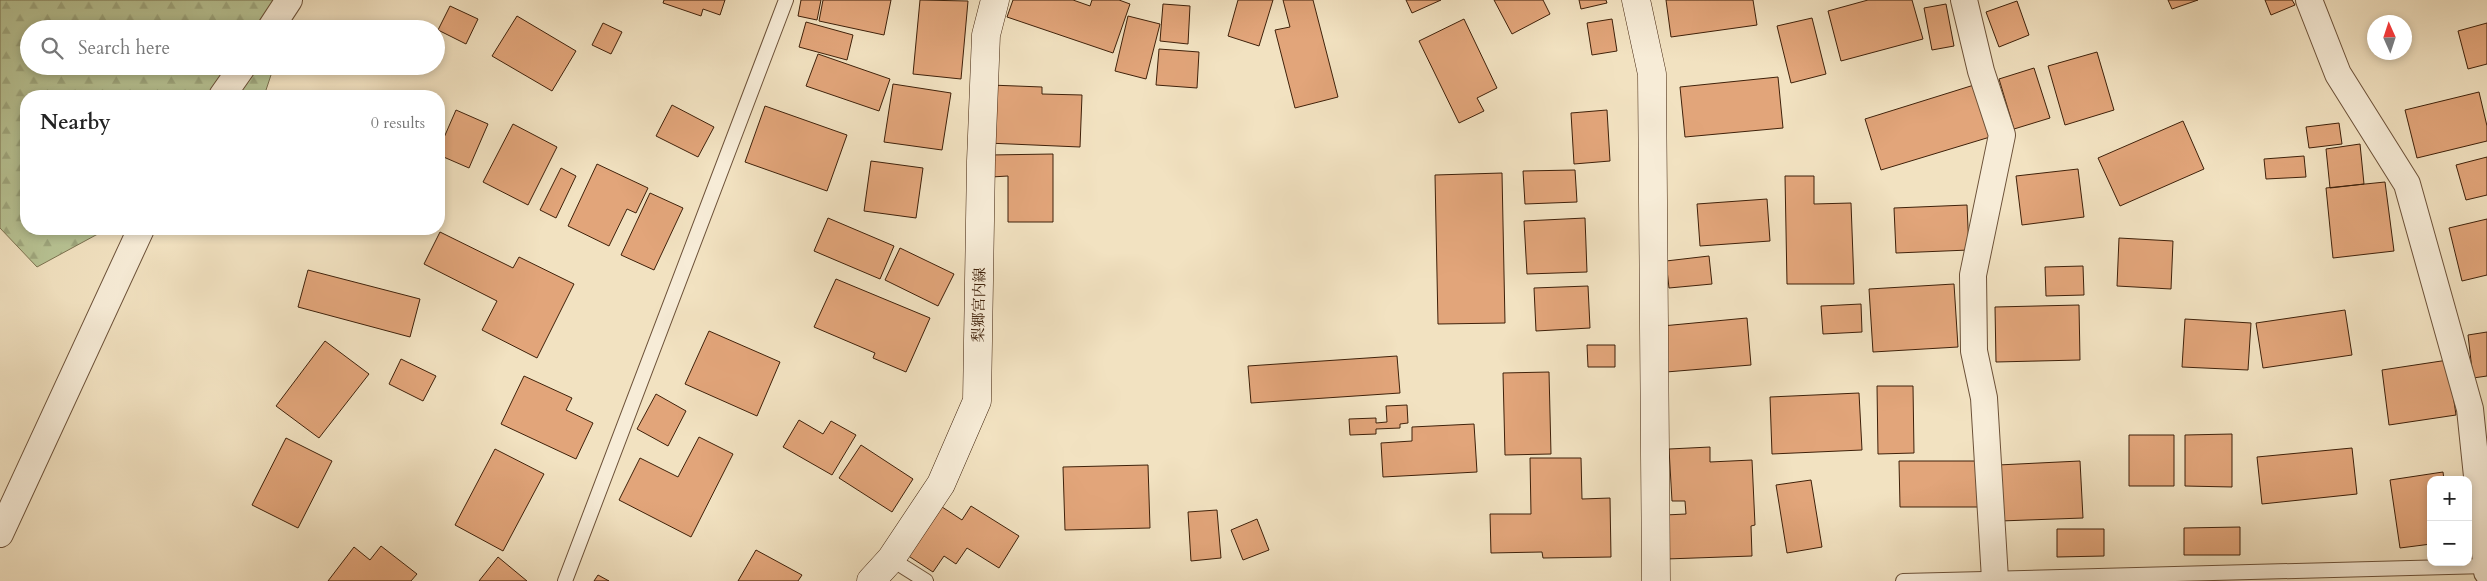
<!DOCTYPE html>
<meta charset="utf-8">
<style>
body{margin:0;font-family:Cardo,"Noto Serif JP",serif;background:#f2f2f2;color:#222}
.controls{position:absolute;right:15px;bottom:15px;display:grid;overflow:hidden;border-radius:10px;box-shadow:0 2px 8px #0003}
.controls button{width:45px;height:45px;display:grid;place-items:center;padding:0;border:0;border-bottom:1px solid #e0e0e0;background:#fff;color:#222;font:25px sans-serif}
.compass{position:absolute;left:2367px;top:15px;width:45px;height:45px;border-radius:50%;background:#fff;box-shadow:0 2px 8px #0003;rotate:357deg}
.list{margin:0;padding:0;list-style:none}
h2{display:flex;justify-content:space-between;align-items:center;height:65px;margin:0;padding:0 20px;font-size:21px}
h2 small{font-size:16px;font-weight:400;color:#767676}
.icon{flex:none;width:28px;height:28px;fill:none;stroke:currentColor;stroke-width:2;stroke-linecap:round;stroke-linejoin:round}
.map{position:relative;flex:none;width:2487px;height:581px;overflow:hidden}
.search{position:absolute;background:#fff;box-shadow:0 2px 8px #0003;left:20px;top:20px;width:425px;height:55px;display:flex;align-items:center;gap:12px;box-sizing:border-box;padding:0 18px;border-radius:28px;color:#767676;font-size:19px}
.panel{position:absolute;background:#fff;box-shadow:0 2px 8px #0003;left:20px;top:90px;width:425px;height:145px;border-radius:20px}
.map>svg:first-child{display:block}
.forest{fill:url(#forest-firs);stroke:#7c7250}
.building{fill:#e2a57a;stroke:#3f210a}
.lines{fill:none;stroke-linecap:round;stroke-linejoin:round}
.lane-casing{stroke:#6c5138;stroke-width:16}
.street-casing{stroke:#6c5138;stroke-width:28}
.secondary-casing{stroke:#3f210a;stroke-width:29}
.lane{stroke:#f7ecd7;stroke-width:14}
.street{stroke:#f7ecd7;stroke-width:26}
.secondary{stroke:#f7ecd7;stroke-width:28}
.labels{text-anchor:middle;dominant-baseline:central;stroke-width:4.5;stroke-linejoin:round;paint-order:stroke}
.street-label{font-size:15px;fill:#3f210a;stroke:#f7ecd7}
</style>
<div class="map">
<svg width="2487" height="581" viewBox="0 0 2487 581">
<defs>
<pattern id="forest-firs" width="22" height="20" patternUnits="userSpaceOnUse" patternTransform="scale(1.25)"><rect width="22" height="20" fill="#b8c495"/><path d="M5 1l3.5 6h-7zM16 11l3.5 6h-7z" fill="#9fa87f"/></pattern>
</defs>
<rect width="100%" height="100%" fill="#f2e2c1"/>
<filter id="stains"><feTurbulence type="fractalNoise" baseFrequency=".004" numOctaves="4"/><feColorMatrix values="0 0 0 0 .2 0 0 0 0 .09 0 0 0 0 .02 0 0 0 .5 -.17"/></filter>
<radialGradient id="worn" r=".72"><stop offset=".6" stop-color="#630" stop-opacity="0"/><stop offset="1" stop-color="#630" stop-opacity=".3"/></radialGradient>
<path class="forest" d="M0 0H296L287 29H29V66H274L264 96H26V229H107L37 267 0 228Z"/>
<path class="building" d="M664 0H725L720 15 703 9 701 16 663 3Z
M801 0H821L817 20 798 16Z
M823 0H891L884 35 819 21Z
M920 0 968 1 961 79 913 74Z
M1013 0H1073L1090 6 1092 0H1119L1130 4 1113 53 1007 17Z
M1238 0H1273L1259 46 1228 36Z
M1283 0H1313L1338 97 1295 108 1275 30 1290 27Z
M1406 0H1441L1412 13Z
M1494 0H1543L1550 14 1512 34Z
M1579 0H1606L1607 3 1581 9Z
M1666 0H1753L1757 25 1671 37Z
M1868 0H1912L1923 39 1841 61 1828 11Z
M2168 0H2198L2172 9Z
M2265 0H2292L2295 5 2271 15Z
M2017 1 2029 35 1999 47 1986 12Z
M1163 4 1190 6 1188 44 1160 41Z
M1946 4 1954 46 1932 50 1924 8Z
M450 6 478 19 466 44 438 30Z
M517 16 576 51 552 91 492 56Z
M1128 16 1160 24 1146 79 1115 71Z
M1812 18 1826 74 1791 83 1777 26Z
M1464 19 1497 88 1477 98 1484 111 1459 123 1419 41Z
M1612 19 1617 51 1592 55 1587 23Z
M806 22 853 35 847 60 799 47Z
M603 23 622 32 611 54 592 45Z
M2487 23V64L2468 69 2458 31Z
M1159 49 1199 52 1197 88 1156 85Z
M2097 52 2114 110 2065 125 2048 66Z
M818 54 890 79 879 111 806 86Z
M2034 68 2050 118 2014 129 1999 79Z
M1778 77 1783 128 1685 137 1680 87Z
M893 84 951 93 942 150 884 142Z
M990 85 1042 87V94L1082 95 1080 147 987 143Z
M1974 85 1990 137 1881 170 1865 119Z
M2479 92 2487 126V141L2417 158 2405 110Z
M672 105 714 127 698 157 656 136Z
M765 106 847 135 827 191 745 162Z
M456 110 488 124 469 168 439 155V149Z
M1607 110 1610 161 1574 164 1571 113Z
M2183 121 2204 169 2120 206 2098 158Z
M2339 123 2342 144 2309 148 2306 127Z
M513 124 557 147 528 205 483 182Z
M2360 144 2364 184 2330 188 2326 149Z
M1053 154V222H1008V176L991 177 990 155Z
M2304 156 2306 177 2266 179 2264 159Z
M2487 157V195L2466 200 2456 165Z
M871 161 923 168 916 218 864 211Z
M597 164 648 188 636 213 627 209 609 246 568 226Z
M561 168 576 176 556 218 540 210Z
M2078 169 2084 217 2022 225 2016 176Z
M1575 170 1577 202 1525 204 1523 171Z
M1502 173 1505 323 1438 324 1435 175Z
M1785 176H1814V204L1851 203 1854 284H1787Z
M2385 182 2394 251 2333 258 2326 188Z
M650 193 683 208 654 270 621 255Z
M1767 199 1770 241 1700 246 1697 204Z
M1967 205 1969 250 1896 253 1894 208Z
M828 218 894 246 880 279 814 251Z
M1585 218 1587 272 1527 274 1524 221Z
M2487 219V275L2462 281 2449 228Z
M440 232 513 268 519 257 574 284 537 358 482 330 497 301 424 264Z
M2119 238 2173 241 2171 289 2117 286Z
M900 248 954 274 938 306 885 280Z
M1709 256 1712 284 1669 288 1666 261Z
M2083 266 2084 295 2046 296 2045 267Z
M308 270 420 299 410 337 298 307Z
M836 279 930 318 906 372 873 358 875 353 814 327Z
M1954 284 1958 347 1873 352 1869 289Z
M1588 286 1590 328 1536 331 1534 288Z
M1861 304 1862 332 1823 334 1821 306Z
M2079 305 2080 360 1996 362 1995 307Z
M2345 310 2352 355 2263 368 2256 323Z
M1747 318 1751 365 1666 372 1662 326Z
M2185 319 2251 323 2248 370 2182 367Z
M709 331 780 362 757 416 685 384Z
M2487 332V376L2473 378 2468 335Z
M325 341 369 374 319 438 276 406Z
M1587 345H1615V367H1588Z
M1397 356 1400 393 1251 403 1248 366Z
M401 359 436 376 423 401 389 384Z
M2448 360 2456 415 2389 425 2382 370Z
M1549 372 1551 454 1505 455 1503 373Z
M524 376 572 398 566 410 593 423 576 459 501 424Z
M1877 386H1913L1914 453 1878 454Z
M1859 393 1862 450 1772 454 1770 397Z
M656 394 686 411 668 446 637 429Z
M1407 405 1408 423 1400 424V428L1376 429V434L1350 435 1349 419 1376 418V423L1387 422 1386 406Z
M799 420 823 434 831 421 856 435 832 475 783 447Z
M1474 424 1477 472 1383 477 1381 443 1412 441V427Z
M2232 434V487L2185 486V435Z
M2129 435H2174V486H2129Z
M699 437 733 454 691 537 619 500 640 458 678 477Z
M286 438 332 461 298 528 252 505Z
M861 445 913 479 892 512 839 478Z
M1710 447V462L1752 460 1755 525 1751 526 1752 556 1666 559 1665 515 1686 514 1685 501H1672L1669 449Z
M2352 448 2357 494 2262 504 2257 457Z
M495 449 544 474 503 551 455 525Z
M1530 458H1581L1582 499 1610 498 1611 557 1543 558 1542 552 1491 553 1490 514H1531Z
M1899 461H1982L1983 507H1900Z
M2080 461 2083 518 2000 521 1998 465Z
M1148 465 1150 528 1065 530 1063 467Z
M2443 472 2444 480H2431V544L2400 548 2390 480Z
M1811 480 1822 547 1787 553 1776 485Z
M939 505 962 520 971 506 1019 536 999 568 967 548 956 564 944 556 933 572 907 555Z
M1217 510 1221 558 1191 561 1188 512Z
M1257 519 1269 550 1243 560 1231 530Z
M2240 527V555H2184V528Z
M2057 529H2104V556L2057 557Z
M381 546 417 574 411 581H328L354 547 370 560Z
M756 550 802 575 798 581H738Z
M498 557 527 581H479Z
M598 575 609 581H594Z"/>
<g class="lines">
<g class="lane-casing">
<path id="lane" d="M891 559 926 581
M565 581 786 0
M1903 581 2487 566"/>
</g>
<g class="street-casing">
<path id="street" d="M1964 0 1981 71 2002 135 1973 275 1974 351 1984 398 1995 579
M2309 0 2338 74 2407 184 2470 409 2487 572
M270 29 289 0
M222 96 243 66
M0 534 141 229"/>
</g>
<g class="secondary-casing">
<path id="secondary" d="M1636 0 1652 74 1656 581
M871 581 891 559 941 484 977 401 981 161 986 35 995 0"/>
</g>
<use href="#lane" class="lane"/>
<use href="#street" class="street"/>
<use href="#secondary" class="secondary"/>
</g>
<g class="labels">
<g class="street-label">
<text transform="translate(979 305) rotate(-89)">梨郷宮内線</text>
</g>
</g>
<rect width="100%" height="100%" filter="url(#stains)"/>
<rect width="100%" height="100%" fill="url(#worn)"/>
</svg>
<div class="controls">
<button>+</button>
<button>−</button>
</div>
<svg class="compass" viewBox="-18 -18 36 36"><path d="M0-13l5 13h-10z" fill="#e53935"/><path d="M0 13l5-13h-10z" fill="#767676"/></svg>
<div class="search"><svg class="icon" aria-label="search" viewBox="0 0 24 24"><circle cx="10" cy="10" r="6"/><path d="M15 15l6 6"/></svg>Search here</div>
<section class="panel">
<h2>Nearby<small>0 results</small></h2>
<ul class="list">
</ul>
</section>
</div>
